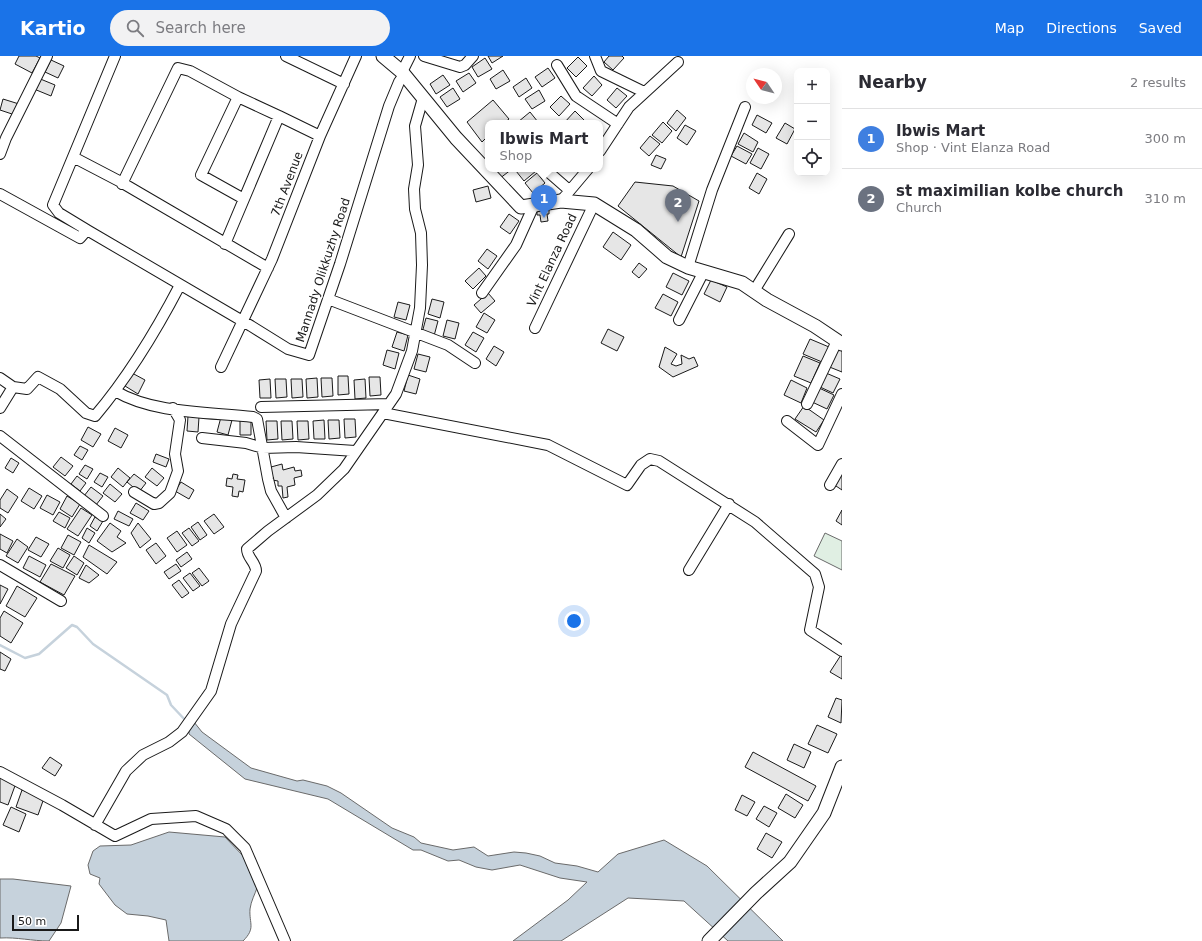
<!DOCTYPE html>
<meta charset="utf-8">
<style>
body{margin:0;font-family:"DejaVu Sans",sans-serif;background:#f2f2f3;color:#2b2b33}
.controls{position:absolute;right:12px;top:12px;display:grid;overflow:hidden;border-radius:8px;box-shadow:0 4px 16px #0002}
.controls button{width:36px;height:36px;display:grid;place-items:center;padding:0;border:0;border-bottom:1px solid #e1e1e2;background:#fff;color:#2b2b33;font:20px sans-serif}
.compass{position:absolute;left:746px;top:12px;width:36px;height:36px;border-radius:50%;background:#fff;box-shadow:0 4px 16px #0002;rotate:305deg}
.scale{position:absolute;left:12px;bottom:10px;width:67px;box-sizing:border-box;padding-left:4px;border:2px solid #1a1a1a;border-top:0;font-size:11px;line-height:14px;white-space:nowrap;color:#1a1a1a;-webkit-text-stroke:3px #fff;paint-order:stroke}
.you{position:absolute;left:574px;top:565px;width:14px;height:14px;margin:-10px;border:3px solid #fff;border-radius:50%;background:#1a73e8;box-shadow:0 0 0 6px #1a73e833}
.badge{display:grid;place-items:center;width:26px;height:26px;border-radius:50%;background:#1a73e8;color:#fff;font-size:13px;font-weight:700}
.pin{position:absolute;translate:-50% -33px;filter:drop-shadow(0 1px 2px #0008)}
.pin::after{content:'';position:absolute;top:21px;width:14px;height:12px;background:inherit;clip-path:polygon(0 0,100% 0,50% 100%)}
.popup{position:absolute;left:485px;top:64px;width:118px;height:52px;box-sizing:border-box;display:grid;place-content:center;border-radius:8px;background:#fff;filter:drop-shadow(0 1px 3px #0005);font-size:13px;white-space:nowrap;color:#7c7c81}
.popup b{font-size:15px;color:#2b2b33}
.popup::after{content:'';position:absolute;left:50%;top:100%;margin-left:-8px;border:8px solid transparent;border-top-color:#fff}
.list{margin:0;padding:0;list-style:none}
h2{display:flex;justify-content:space-between;align-items:center;height:52px;margin:0;padding:0 16px;font-size:17px}
h2 small{font-size:13px;font-weight:400;color:#7c7c81}
.list li{display:grid;grid-template-columns:26px 1fr auto;gap:12px;align-items:center;box-sizing:border-box;height:60px;padding:0 16px;border-top:1px solid #e1e1e2}
.list b{display:block;font-size:15px;white-space:nowrap}
.list p{margin:0;font-size:13px;white-space:nowrap;color:#7c7c81}
.list em{font-size:13px;font-style:normal;color:#7c7c81}
.icon{flex:none;width:22px;height:22px;fill:none;stroke:currentColor;stroke-width:2;stroke-linecap:round;stroke-linejoin:round}
.map{position:relative;flex:none;width:842px;height:885px;overflow:hidden}
header{display:flex;align-items:center;gap:24px;box-sizing:border-box;height:56px;padding:0 20px;background:#1a73e8;color:#fff}
header strong{font-size:19px}
nav{display:flex;gap:22px;margin-inline-start:auto;font-size:14px}
.search{width:280px;height:36px;background:#f2f2f3;display:flex;align-items:center;gap:10px;box-sizing:border-box;padding:0 14px;border-radius:22px;color:#7c7c81;font-size:15px}
main{display:flex}
aside{flex:1;background:#fff}
.map>svg:first-child{display:block}
.green{fill:#e0efe3;stroke:#6a6a6a}
.water{fill:#c6d2dc;stroke:#6a6a6a}
.lines{fill:none;stroke-linecap:round;stroke-linejoin:round}
.stream{stroke:#c6d2dc;stroke-width:2.5}
.building{fill:#e6e6e6;stroke:#1a1a1a}
.minor-casing{stroke:#1a1a1a;stroke-width:12}
.major-casing{stroke:#1a1a1a;stroke-width:15}
.minor{stroke:#fff;stroke-width:10}
.major{stroke:#fff;stroke-width:13}
.labels{text-anchor:middle;dominant-baseline:central;stroke-width:3;stroke-linejoin:round;paint-order:stroke}
.street-label{font-size:12px;fill:#1a1a1a;stroke:#fff}
</style>
<header>
<strong>Kartio</strong>
<div class="search"><svg class="icon" aria-label="search" viewBox="0 0 24 24"><circle cx="10" cy="10" r="6"/><path d="M15 15l6 6"/></svg>Search here</div>
<nav><a>Map</a><a>Directions</a><a>Saved</a></nav>
</header>
<main>
<div class="map">
<svg width="842" height="885" viewBox="0 0 842 885">
<rect width="100%" height="100%" fill="#fff"/>
<path class="green" d="M825 477 842 485V514L814 500Z"/>
<path class="water" d="M194 666 202 676 251 712 297 725 303 724 327 730 341 737 392 772 414 781 421 787 453 794 474 791 488 800 514 796 526 797 540 800 555 807 577 810 598 816 618 798 664 784 707 810 783 885H728L684 845 628 842 561 885H513L568 844 587 826 560 822 520 809 492 814 476 811 459 804 448 805 421 794H413L328 743 245 723 189 678V672Z
M169 776 225 781 245 802 257 832C255 838 251 845 250 853 249 868 256 872 243 885H169L166 864 148 860 127 858 115 849 99 828 100 822 90 818 88 809 93 795 100 790 131 789Z
M0 823H13L71 830 61 867 49 885C32 885 17 881 0 882Z"/>
<g class="lines">
<path class="stream" d="M0 589 25 602 39 598 72 569 77 571 93 588 167 639 171 649 187 666"/>
</g>
<path class="building" d="M19 0H36L40 2 32 17 15 8Z
M488 0H503L492 7Z
M609 0H622L624 2 613 14 604 6Z
M578 1 587 10 576 21 567 12Z
M485 2 492 13 478 21 472 11Z
M51 4 64 10 58 22 45 16Z
M548 12 555 22 542 31 535 21Z
M503 14 510 25 496 33 490 23Z
M469 17 476 27 463 36 456 25Z
M443 19 450 29 436 38 430 28Z
M594 20 602 29 592 40 583 32Z
M38 22 55 29 51 40 34 33Z
M526 22 532 32 519 41 513 31Z
M453 32 460 43 447 51 440 41Z
M617 32 627 40 616 52 607 44Z
M539 34 545 45 532 53 525 43Z
M561 40 570 48 559 60 550 51Z
M3 43 19 48 15 59 0 54Z
M493 44 509 63 504 67H488V80L482 86 467 66Z
M677 54 686 62 676 75 667 67Z
M575 55 584 64 580 67H564Z
M530 56 538 66 519 67 518 66Z
M757 59 772 67 766 77 752 69Z
M663 66 672 75 662 87 652 79Z
M785 67 795 73 787 88 776 82Z
M685 69 696 75 687 89 677 82Z
M744 77 758 86 753 96 738 88Z
M650 80 660 88 649 100 640 92Z
M737 90 752 98 746 108 731 100Z
M758 92 769 98 761 113 750 107Z
M656 99 666 103 661 113 651 109Z
M492 113H512L499 123Z
M519 113H535L536 115 524 125 516 115Z
M537 117 545 127 533 137 525 127Z
M757 117 767 123 759 138 749 132Z
M635 126 673 130 699 145 681 201 618 150Z
M488 130 491 142 476 146 473 134Z
M549 153V158H547L548 165 541 166 540 159H537V154Z
M509 158 519 165 510 178 500 171Z
M613 176 631 189 621 204 603 191Z
M487 193 497 200 488 213 478 205Z
M639 207 647 213 639 222 632 216Z
M479 212 486 220 473 233 465 225Z
M673 217 689 225 682 239 666 231Z
M711 224 727 231 720 246 704 238Z
M488 237 495 245 481 257 474 249Z
M663 238 678 246 671 260 655 252Z
M432 243 444 246 440 262 428 258Z
M398 246 410 249 406 264 394 261Z
M484 257 495 264 487 277 476 271Z
M426 262 438 265 434 280 422 277Z
M447 264 459 267 455 283 443 280Z
M608 273 624 281 617 295 601 287Z
M397 276 408 279 404 295 392 291Z
M473 276 484 282 476 296 465 289Z
M810 283 829 291 822 306 803 298Z
M494 290 504 296 496 310 486 303Z
M665 291 677 298 671 308 676 310 682 308 681 299 689 303 694 301 698 310 673 321 659 311Z
M835 292 842 295V316L827 310Z
M387 294 399 297 395 313 383 309Z
M418 298 430 301 426 316 414 313Z
M803 300 820 307 811 327 794 320Z
M132 317 145 324 138 338 125 330Z
M826 317 840 323 833 337 820 331Z
M408 319 420 323 416 338 404 335Z
M338 320H348L349 338 338 339Z
M369 321H380L381 339 370 340Z
M317 322 318 341 307 342 306 323Z
M321 322H332L333 340 322 341Z
M270 323 271 342H260L259 324Z
M275 323H286L287 341 276 342Z
M291 323H302L303 341 292 342Z
M365 323 366 342 355 343 354 324Z
M791 324 807 332 801 347 784 339Z
M817 331 834 339 827 353 810 345Z
M804 350 824 364 816 376 795 363Z
M188 360 199 361 198 376 187 375Z
M221 361 232 364 228 379 217 376Z
M344 363H355L356 381 345 382Z
M240 364H251V379H240Z
M324 364 325 383H314L313 365Z
M328 364H339L340 382 329 383Z
M266 365H277L278 383 267 384Z
M281 365H292L293 383 282 384Z
M297 365H308L309 383 298 384Z
M88 371 101 378 93 391 81 384Z
M115 372 128 379 121 392 108 385Z
M80 390 88 394 82 404 74 399Z
M156 398 169 403 166 411 153 406Z
M61 401 73 410 65 420 53 411Z
M11 402 19 407 13 417 5 412Z
M282 408 283 414 294 411 295 415 301 414 302 420 294 422 295 429 287 431 288 441 283 442 282 430H278V425L272 424 271 411Z
M85 409 93 413 87 423 79 418Z
M118 412 130 422 123 431 111 421Z
M152 412 164 422 157 430 145 421Z
M842 414V434L833 428Z
M100 417 108 421 102 431 94 426Z
M134 418 146 427 139 436 127 426Z
M233 418 238 419 237 423 245 424 243 436 239 435 238 441 232 440 233 431 226 430 227 422 232 423Z
M77 420 86 427 80 435 71 428Z
M181 426 194 434 189 443 175 435Z
M110 428 122 438 115 446 103 437Z
M91 431 103 440 96 449 84 440Z
M29 432 42 440 34 453 21 445Z
M7 433 18 441 8 457 0 452V444Z
M47 439 60 446 53 459 40 452Z
M67 440 80 448 72 461 60 453Z
M136 447 149 455 143 464 130 457Z
M81 452 92 459 78 480 67 473Z
M842 454V469L836 465Z
M118 455 133 463 129 470 114 463Z
M59 456 70 462 65 472 53 465Z
M0 458 6 463 0 471Z
M214 458 224 471 214 478 204 465Z
M95 461 103 465 97 475 90 470Z
M198 466 207 479 200 484 191 471Z
M110 467 121 475 117 481 126 487 112 496 97 485Z
M138 467 151 483 140 492 131 477Z
M87 472 95 477 89 487 82 482Z
M189 472 199 485 192 490 182 477Z
M177 475 187 489 177 496 167 482Z
M0 478 13 485 7 497 0 493Z
M68 479 81 486 74 499 61 492Z
M36 481 49 488 41 501 28 494Z
M17 483 28 491 18 507 6 500Z
M156 487 166 500 156 508 146 494Z
M89 489 117 506 107 518 83 501Z
M58 492 70 499 63 512 50 505Z
M187 496 192 503 181 511 176 504Z
M29 500 46 509 40 521 23 512Z
M74 500 84 507 77 519 66 512Z
M51 508 75 520 64 539 40 526Z
M176 508 181 515 169 523 164 516Z
M86 509 99 519 89 527 79 522Z
M199 512 209 525 202 530 192 517Z
M190 517 200 530 193 535 183 522Z
M179 524 189 537 182 542 172 529Z
M0 529 8 533 0 548Z
M17 530 37 542 25 561 6 550Z
M4 555 23 567 11 587 0 580V562Z
M0 596 11 603 5 615 0 613Z
M841 599 842 600V623L830 616Z
M836 642 842 644 841 667 828 661Z
M817 669 837 678 828 697 808 688Z
M794 688 811 696 804 712 787 704Z
M753 696 816 730 808 745 745 711Z
M50 701 62 709 55 720 42 712Z
M0 721 16 727 8 749 0 746Z
M22 734 44 742 38 759 16 751Z
M786 738 803 749 795 762 778 752Z
M742 739 755 746 747 760 735 754Z
M764 750 777 757 769 771 756 763Z
M11 751 26 758 19 776 3 769Z
M766 777 782 786 772 802 757 793Z"/>
<g class="lines">
<g class="minor-casing">
<path id="minor" d="M286 0 344 28
M424 0 460 11 465 9 473 0
M595 0 601 15 644 36
M557 9 576 40 618 68
M402 16 410 0
M600 95 629 51 678 6
M0 98 6 82 47 0
M73 101 119 125 268 212
M545 113 569 134
M122 128 178 12 190 15 238 41
M0 138 80 182 87 174 251 270 288 293 309 299 340 208 389 50 399 26 404 19
M244 143 201 119 238 41 279 60
M561 145 588 113
M87 174 59 157 53 149 115 0
M225 188 279 60 320 80
M688 211 712 134 745 51
M754 235 789 178
M482 237 516 189 534 149
M328 243 448 289 475 307
M679 264 704 215
M535 272 594 148
M221 311 272 203 320 80 356 0
M0 322 13 331 0 352
M13 331 27 333 38 321 60 333 86 357 95 360C129 320 156 275 180 229
M115 335C154 358 209 356 253 361L257 363 268 423 271 435 286 462
M807 348 837 285
M261 351 389 348
M383 357 548 389 627 429 641 409 650 403 659 405 755 466 815 518 819 531 810 574 842 595
M787 365 818 389 842 338
M0 380 103 460
M202 382 246 387 263 392 296 391 355 395
M830 429 842 408
M134 436 154 448 159 447 170 437 178 415 175 398 180 364 173 352
M0 509 61 545
M689 514 729 448
M0 716 62 749 115 780 151 763 196 760 226 773 245 792 285 885
M95 769 126 715 143 699 169 686 182 676 211 635 231 568 256 515C256 506 247 502 247 493L268 475 317 439 344 413 396 338 412 295 420 252 422 209 421 177 415 153 414 133 418 109 415 70 423 42"/>
</g>
<g class="major-casing">
<path id="major" d="M383 0 402 16 456 82 521 151 561 145 594 148 636 174 667 201 688 211 742 227 767 244 815 270 842 288
M709 885 756 837 790 806 824 757 842 711"/>
</g>
<use href="#minor" class="minor"/>
<use href="#major" class="major"/>
</g>
<g class="labels">
<g class="street-label">
<text transform="translate(287 128) rotate(-69)">7th Avenue</text>
<text transform="translate(552 204) rotate(-65)">Vint Elanza Road</text>
<text transform="translate(323 214) rotate(-72)">Mannady Olikkuzhy Road</text>
</g>
</g>
</svg>
<div class="controls">
<button>+</button>
<button>−</button>
<button><svg class="icon" aria-label="locate" viewBox="0 0 24 24"><circle cx="12" cy="12" r="6"/><path d="M12 2v4M12 18v4M2 12h4M18 12h4"/></svg></button>
</div>
<svg class="compass" viewBox="-18 -18 36 36"><path d="M0-13l5 13h-10z" fill="#e53935"/><path d="M0 13l5-13h-10z" fill="#7c7c81"/></svg>
<div class="scale">50 m</div>
<div class="you"></div>
<div class="pin badge" style="left:544px;top:162px;background:#3f7fe0">1</div>
<div class="popup"><b>Ibwis Mart</b>Shop</div>
<div class="pin badge" style="left:678px;top:166px;background:#6b7280">2</div>
</div>
<aside>
<h2>Nearby<small>2 results</small></h2>
<ul class="list">
<li><span class="badge" style="background:#3f7fe0">1</span><div><b>Ibwis Mart</b><p>Shop · Vint Elanza Road</p></div><em>300 m</em></li>
<li><span class="badge" style="background:#6b7280">2</span><div><b>st maximilian kolbe church</b><p>Church</p></div><em>310 m</em></li>
</ul>
</aside>
</main>
